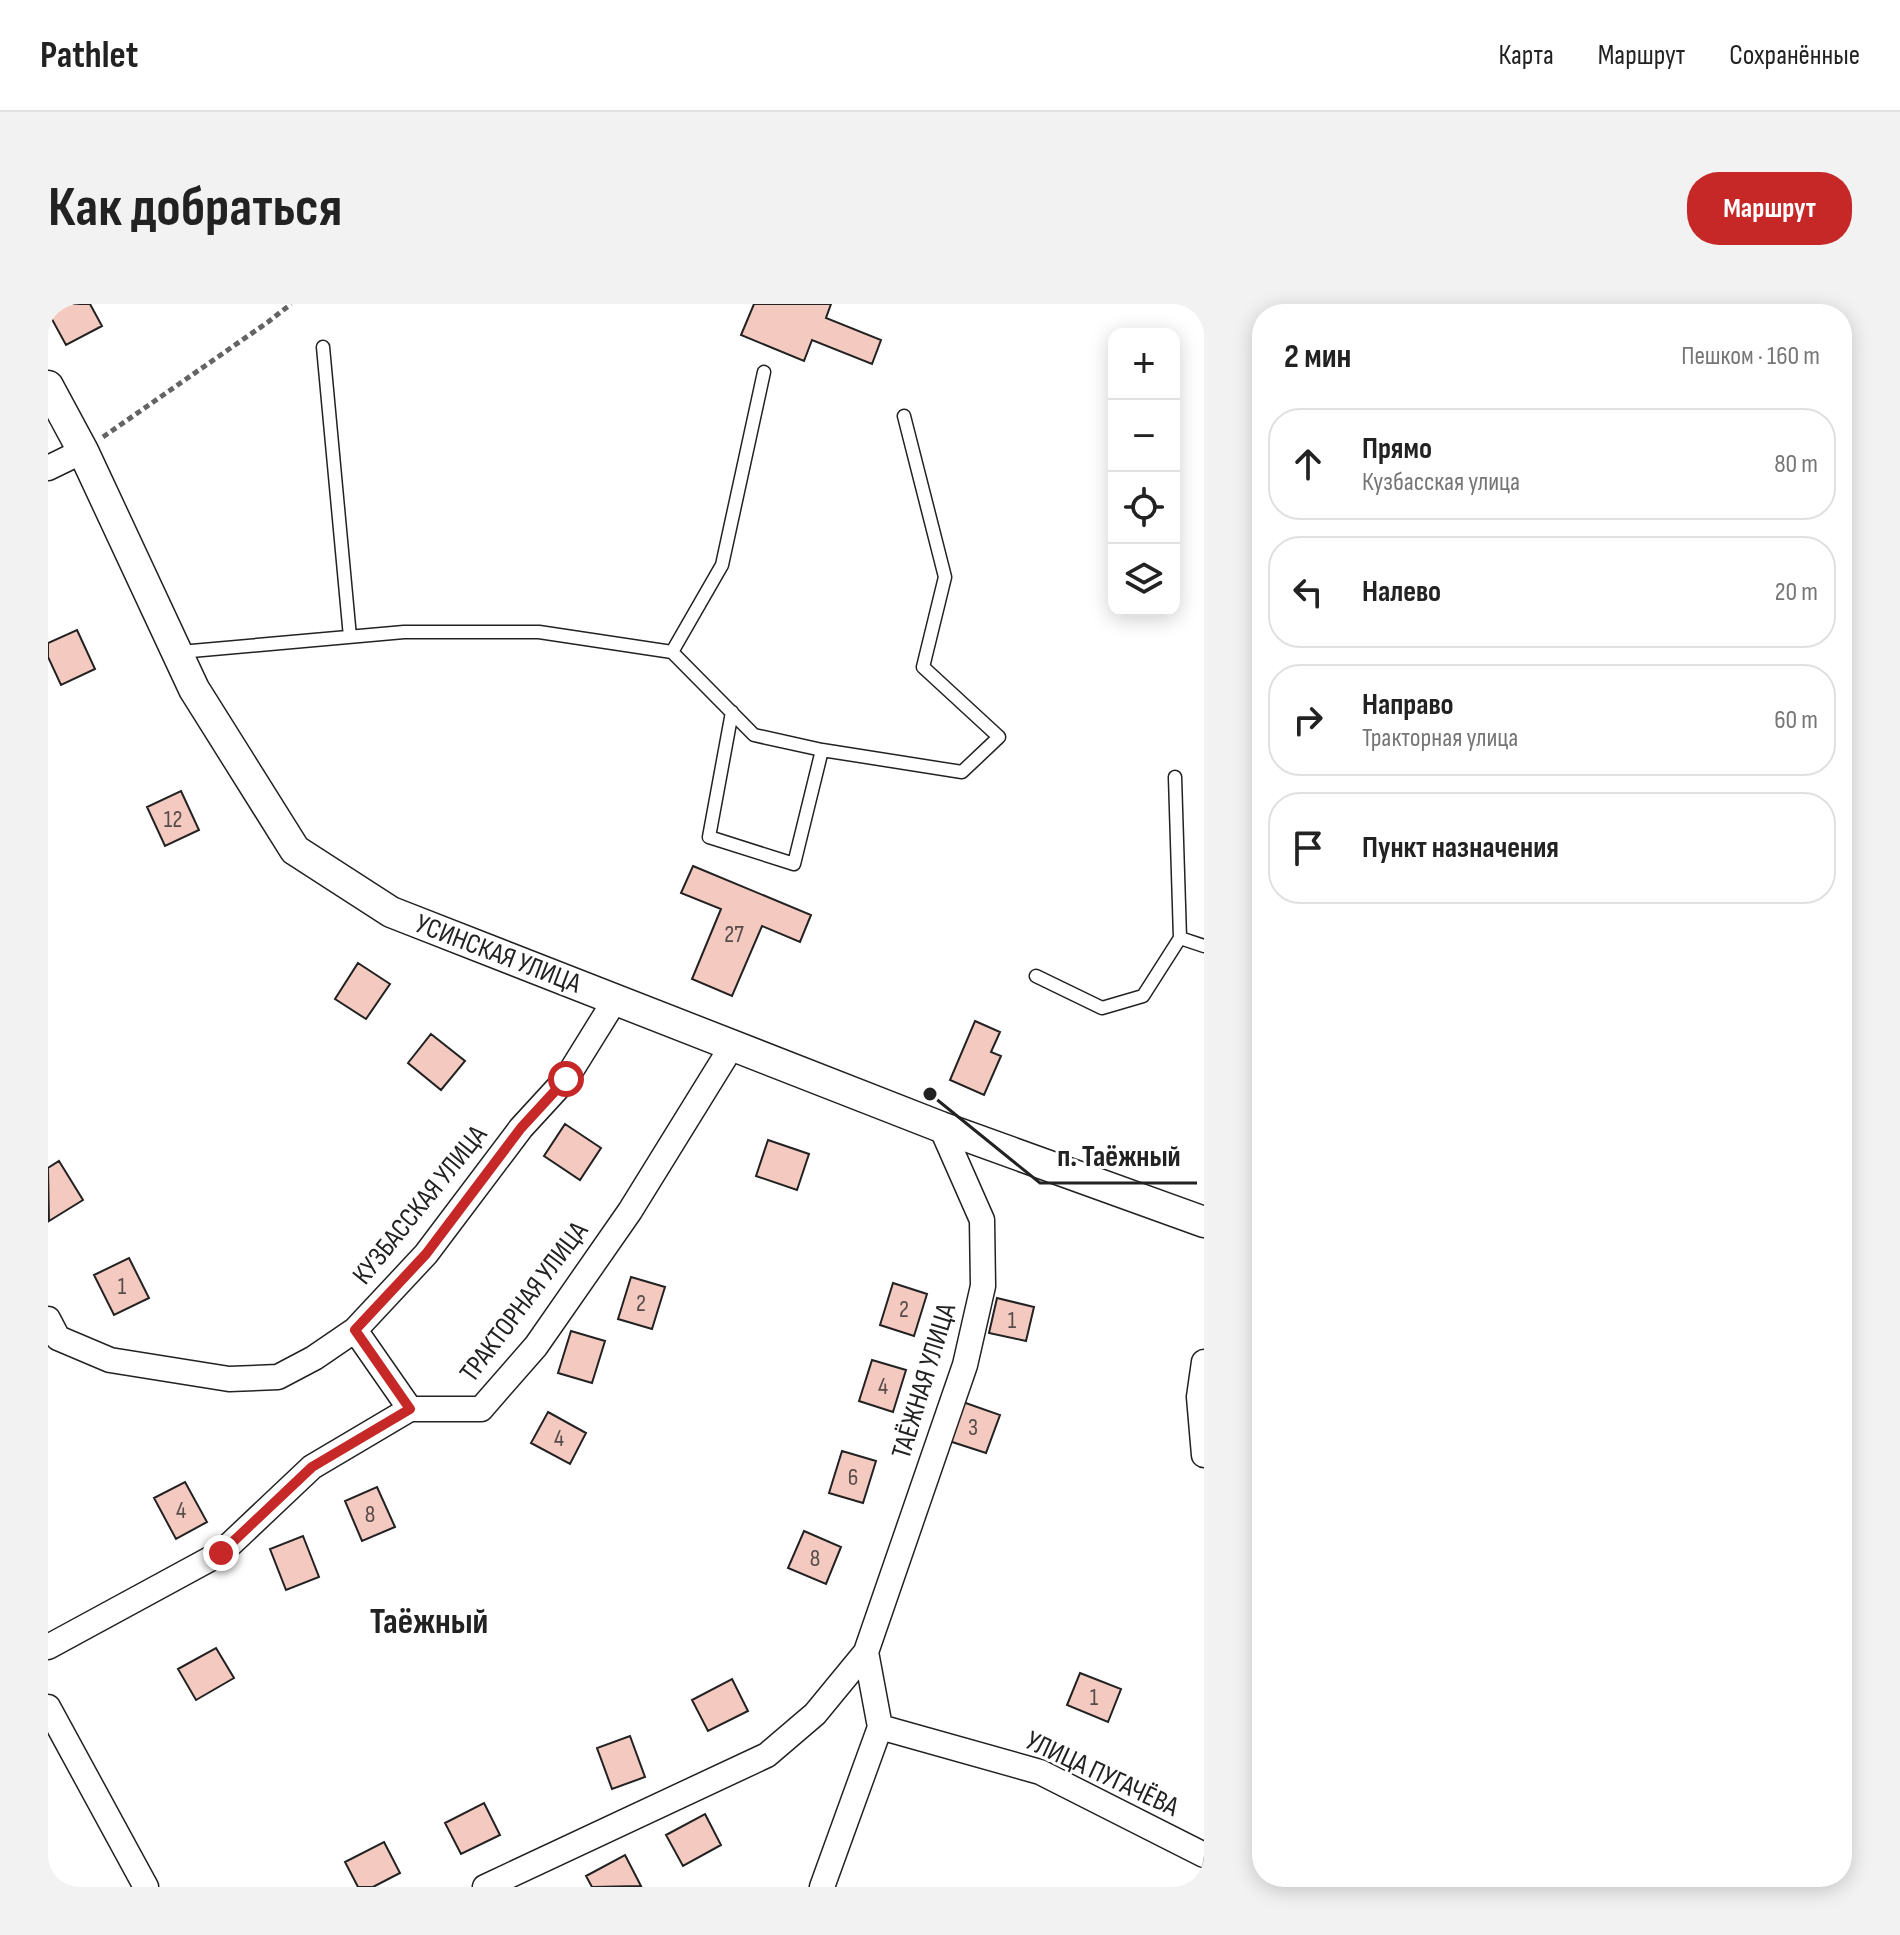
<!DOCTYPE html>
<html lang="ru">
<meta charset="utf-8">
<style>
body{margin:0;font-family:"Sofia Sans Condensed",sans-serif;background:#f2f2f2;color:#222}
.controls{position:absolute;right:24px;top:24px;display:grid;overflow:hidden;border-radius:16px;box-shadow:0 4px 20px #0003}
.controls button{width:72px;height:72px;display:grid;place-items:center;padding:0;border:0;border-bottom:2px solid #e0e0e0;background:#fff;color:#222;font:40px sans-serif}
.stop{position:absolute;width:24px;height:24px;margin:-18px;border:6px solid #c62828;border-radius:50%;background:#fff}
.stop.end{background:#c62828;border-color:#fff;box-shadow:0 2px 8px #0008}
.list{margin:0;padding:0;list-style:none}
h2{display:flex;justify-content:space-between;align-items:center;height:104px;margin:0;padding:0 32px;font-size:34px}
h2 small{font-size:26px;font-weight:400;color:#767676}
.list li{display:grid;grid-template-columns:52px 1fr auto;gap:24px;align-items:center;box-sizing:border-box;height:112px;margin:0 16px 16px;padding:0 16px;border:2px solid #e0e0e0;border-radius:32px}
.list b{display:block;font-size:30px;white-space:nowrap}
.list p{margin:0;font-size:26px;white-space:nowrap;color:#767676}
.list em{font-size:26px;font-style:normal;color:#767676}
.icon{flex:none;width:44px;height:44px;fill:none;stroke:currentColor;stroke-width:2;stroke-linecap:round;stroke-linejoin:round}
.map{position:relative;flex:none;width:1156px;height:1583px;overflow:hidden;border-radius:32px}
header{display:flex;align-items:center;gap:48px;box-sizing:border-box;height:112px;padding:0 40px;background:#fff;border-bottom:2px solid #e0e0e0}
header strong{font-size:38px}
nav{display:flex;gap:44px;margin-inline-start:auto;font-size:28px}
.intro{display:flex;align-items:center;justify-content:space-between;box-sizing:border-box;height:192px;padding:0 48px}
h1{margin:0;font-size:56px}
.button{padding:20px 36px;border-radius:32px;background:#c62828;color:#fff;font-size:28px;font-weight:700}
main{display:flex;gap:48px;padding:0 48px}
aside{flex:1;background:#fff;border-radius:32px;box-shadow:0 4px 20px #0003}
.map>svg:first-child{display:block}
.building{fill:#f3c9c0;stroke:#222;stroke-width:2}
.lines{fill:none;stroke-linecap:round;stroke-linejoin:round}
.service-casing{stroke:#222;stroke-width:15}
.minor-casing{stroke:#222;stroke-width:27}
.tertiary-casing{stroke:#222;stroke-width:33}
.path{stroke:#646464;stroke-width:5;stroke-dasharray:6 4;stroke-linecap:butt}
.service{stroke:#fff;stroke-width:12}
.minor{stroke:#fff;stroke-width:24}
.tertiary{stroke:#fff;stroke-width:30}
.route{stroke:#c62828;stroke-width:10}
.labels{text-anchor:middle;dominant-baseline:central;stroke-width:6;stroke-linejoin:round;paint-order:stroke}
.number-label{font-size:24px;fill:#564c4a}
.street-label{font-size:28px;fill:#222;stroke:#fff}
.district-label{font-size:36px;font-weight:bold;fill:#222;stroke:#fff}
.leader{fill:none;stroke:#222;stroke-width:3}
.callout-dot{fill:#222;stroke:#fff;stroke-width:3}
.callout-label{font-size:30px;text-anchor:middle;font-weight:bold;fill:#222;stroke:#fff;stroke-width:6;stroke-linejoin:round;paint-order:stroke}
</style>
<header>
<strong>Pathlet</strong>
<nav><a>Карта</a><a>Маршрут</a><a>Сохранённые</a></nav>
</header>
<div class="intro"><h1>Как добраться</h1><a class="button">Маршрут</a></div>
<main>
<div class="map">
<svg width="1156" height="1583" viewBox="0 0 1156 1583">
<rect width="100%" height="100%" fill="#fff"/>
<path class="building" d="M0 0H42L54 22 18 41 0 8Z
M706 0H783L778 14 833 36 824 60 764 36 756 57 693 31Z
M29 326 47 365 13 381 0 353V339Z
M133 487 151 526 117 542 99 503Z
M645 562 763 611 752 638 714 622 684 692 644 675 673 605 633 589Z
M310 659 342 680 318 715 287 695Z
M927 717 952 728 943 748 953 752 936 791 902 776Z
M383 730 417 757 393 786 360 759Z
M517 820 553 844 532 876 496 852Z
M720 836 761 850 749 886 708 872Z
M11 857 35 896 1 917 0 864Z
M81 954 101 994 66 1011 46 971Z
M583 973 617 983 604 1025 570 1015Z
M845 979 879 990 866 1032 832 1021Z
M949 994 986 1003 978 1037 941 1029Z
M523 1027 557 1037 544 1079 510 1069Z
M824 1056 858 1066 845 1108 811 1097Z
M912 1097 952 1111 938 1149 898 1136Z
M500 1108 538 1129 522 1160 483 1139Z
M794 1147 828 1157 815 1199 781 1189Z
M137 1178 159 1218 128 1235 106 1194Z
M329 1183 347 1223 314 1237 297 1197Z
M756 1227 793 1243 778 1280 740 1264Z
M255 1232 271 1273 238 1286 222 1245Z
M168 1344 186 1374 148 1396 130 1365Z
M1032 1369 1073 1385 1060 1418 1019 1401Z
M684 1375 700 1407 660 1427 644 1396Z
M582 1432 597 1473 564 1485 549 1444Z
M436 1499 452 1531 413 1550 397 1519Z
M657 1510 673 1541 635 1562 618 1531Z
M336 1538 352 1569 325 1583H310L297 1558Z
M577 1551 593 1582 544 1583 538 1572Z"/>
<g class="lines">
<g class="service-casing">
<path id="service" d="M275 43 302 333
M132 348 356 328H491L624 348 706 431 774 446 914 468 951 433 875 363 897 273 856 112
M624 348 674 261 716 68
M684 408 661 533 746 560 774 446
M1127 473 1132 634 1156 642
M988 672 1054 704 1095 692 1132 634"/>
</g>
<g class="minor-casing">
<path id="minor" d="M0 164 35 147
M0 1015 10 1034 62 1056 181 1075 230 1073 266 1054 307 1026 378 950 473 824 518 775 567 696
M307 1026 362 1105
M1156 1058 1151 1093 1156 1151
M0 1343 173 1249 264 1163 362 1105H433L488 1042 582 907 684 742
M0 1403 98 1583
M832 1423 992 1468 1156 1551
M437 1583 719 1451 767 1410 818 1348 917 1061 935 982 934 916 893 823
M774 1583 832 1423 818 1348"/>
</g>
<g class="tertiary-casing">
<path id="tertiary" d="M0 82 35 147 146 385 247 546 343 608 893 823 1156 918"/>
</g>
<path class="path" d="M55 133 220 18 243 0"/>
<use href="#service" class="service"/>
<use href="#minor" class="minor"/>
<use href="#tertiary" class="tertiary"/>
</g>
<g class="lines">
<path class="route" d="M173 1249 264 1163 362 1105 307 1026 378 950 473 824 518 775"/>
</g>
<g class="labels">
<g class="number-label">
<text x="125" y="515">12</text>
<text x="686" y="630">27</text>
<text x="74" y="982">1</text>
<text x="593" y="999">2</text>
<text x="856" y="1005">2</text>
<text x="964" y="1016">1</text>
<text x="835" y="1082">4</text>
<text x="925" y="1123">3</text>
<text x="511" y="1134">4</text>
<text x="805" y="1173">6</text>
<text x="133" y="1206">4</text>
<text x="322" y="1210">8</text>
<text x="767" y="1254">8</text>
<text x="1046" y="1393">1</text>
</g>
<g class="street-label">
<text transform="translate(450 650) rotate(21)">УСИНСКАЯ УЛИЦА</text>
<text transform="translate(372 901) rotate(-51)">КУЗБАССКАЯ УЛИЦА</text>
<text transform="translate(476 998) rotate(-53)">ТРАКТОРНАЯ УЛИЦА</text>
<text transform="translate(876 1077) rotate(-73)">ТАЁЖНАЯ УЛИЦА</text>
<text transform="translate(1054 1470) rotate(25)">УЛИЦА ПУГАЧЁВА</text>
</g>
<g class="district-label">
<text x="381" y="1318">Таёжный</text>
</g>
</g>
<path class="leader" d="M882 790L992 879H1149"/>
<circle class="callout-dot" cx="882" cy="790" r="8"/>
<g class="callout-label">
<text x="1071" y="862">п. Таёжный</text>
</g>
</svg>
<div class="controls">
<button>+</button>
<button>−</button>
<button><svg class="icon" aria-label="locate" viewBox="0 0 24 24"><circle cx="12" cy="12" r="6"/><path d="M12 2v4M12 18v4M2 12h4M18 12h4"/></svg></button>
<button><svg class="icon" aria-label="layers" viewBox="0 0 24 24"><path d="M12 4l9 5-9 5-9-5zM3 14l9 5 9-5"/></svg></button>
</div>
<div class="stop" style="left:518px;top:775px"></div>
<div class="stop end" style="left:173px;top:1249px"></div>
</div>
<aside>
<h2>2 мин<small>Пешком · 160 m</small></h2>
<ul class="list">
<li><svg class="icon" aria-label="ahead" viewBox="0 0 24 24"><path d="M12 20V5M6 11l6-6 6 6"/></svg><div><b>Прямо</b><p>Кузбасская улица</p></div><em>80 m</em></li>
<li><svg class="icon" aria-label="left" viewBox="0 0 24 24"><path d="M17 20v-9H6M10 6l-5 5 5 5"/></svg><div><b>Налево</b></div><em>20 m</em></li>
<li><svg class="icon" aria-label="right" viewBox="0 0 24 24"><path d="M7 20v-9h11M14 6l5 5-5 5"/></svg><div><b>Направо</b><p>Тракторная улица</p></div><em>60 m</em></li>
<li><svg class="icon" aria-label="arrive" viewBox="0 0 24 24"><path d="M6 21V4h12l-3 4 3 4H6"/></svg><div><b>Пункт назначения</b></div></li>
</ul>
</aside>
</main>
